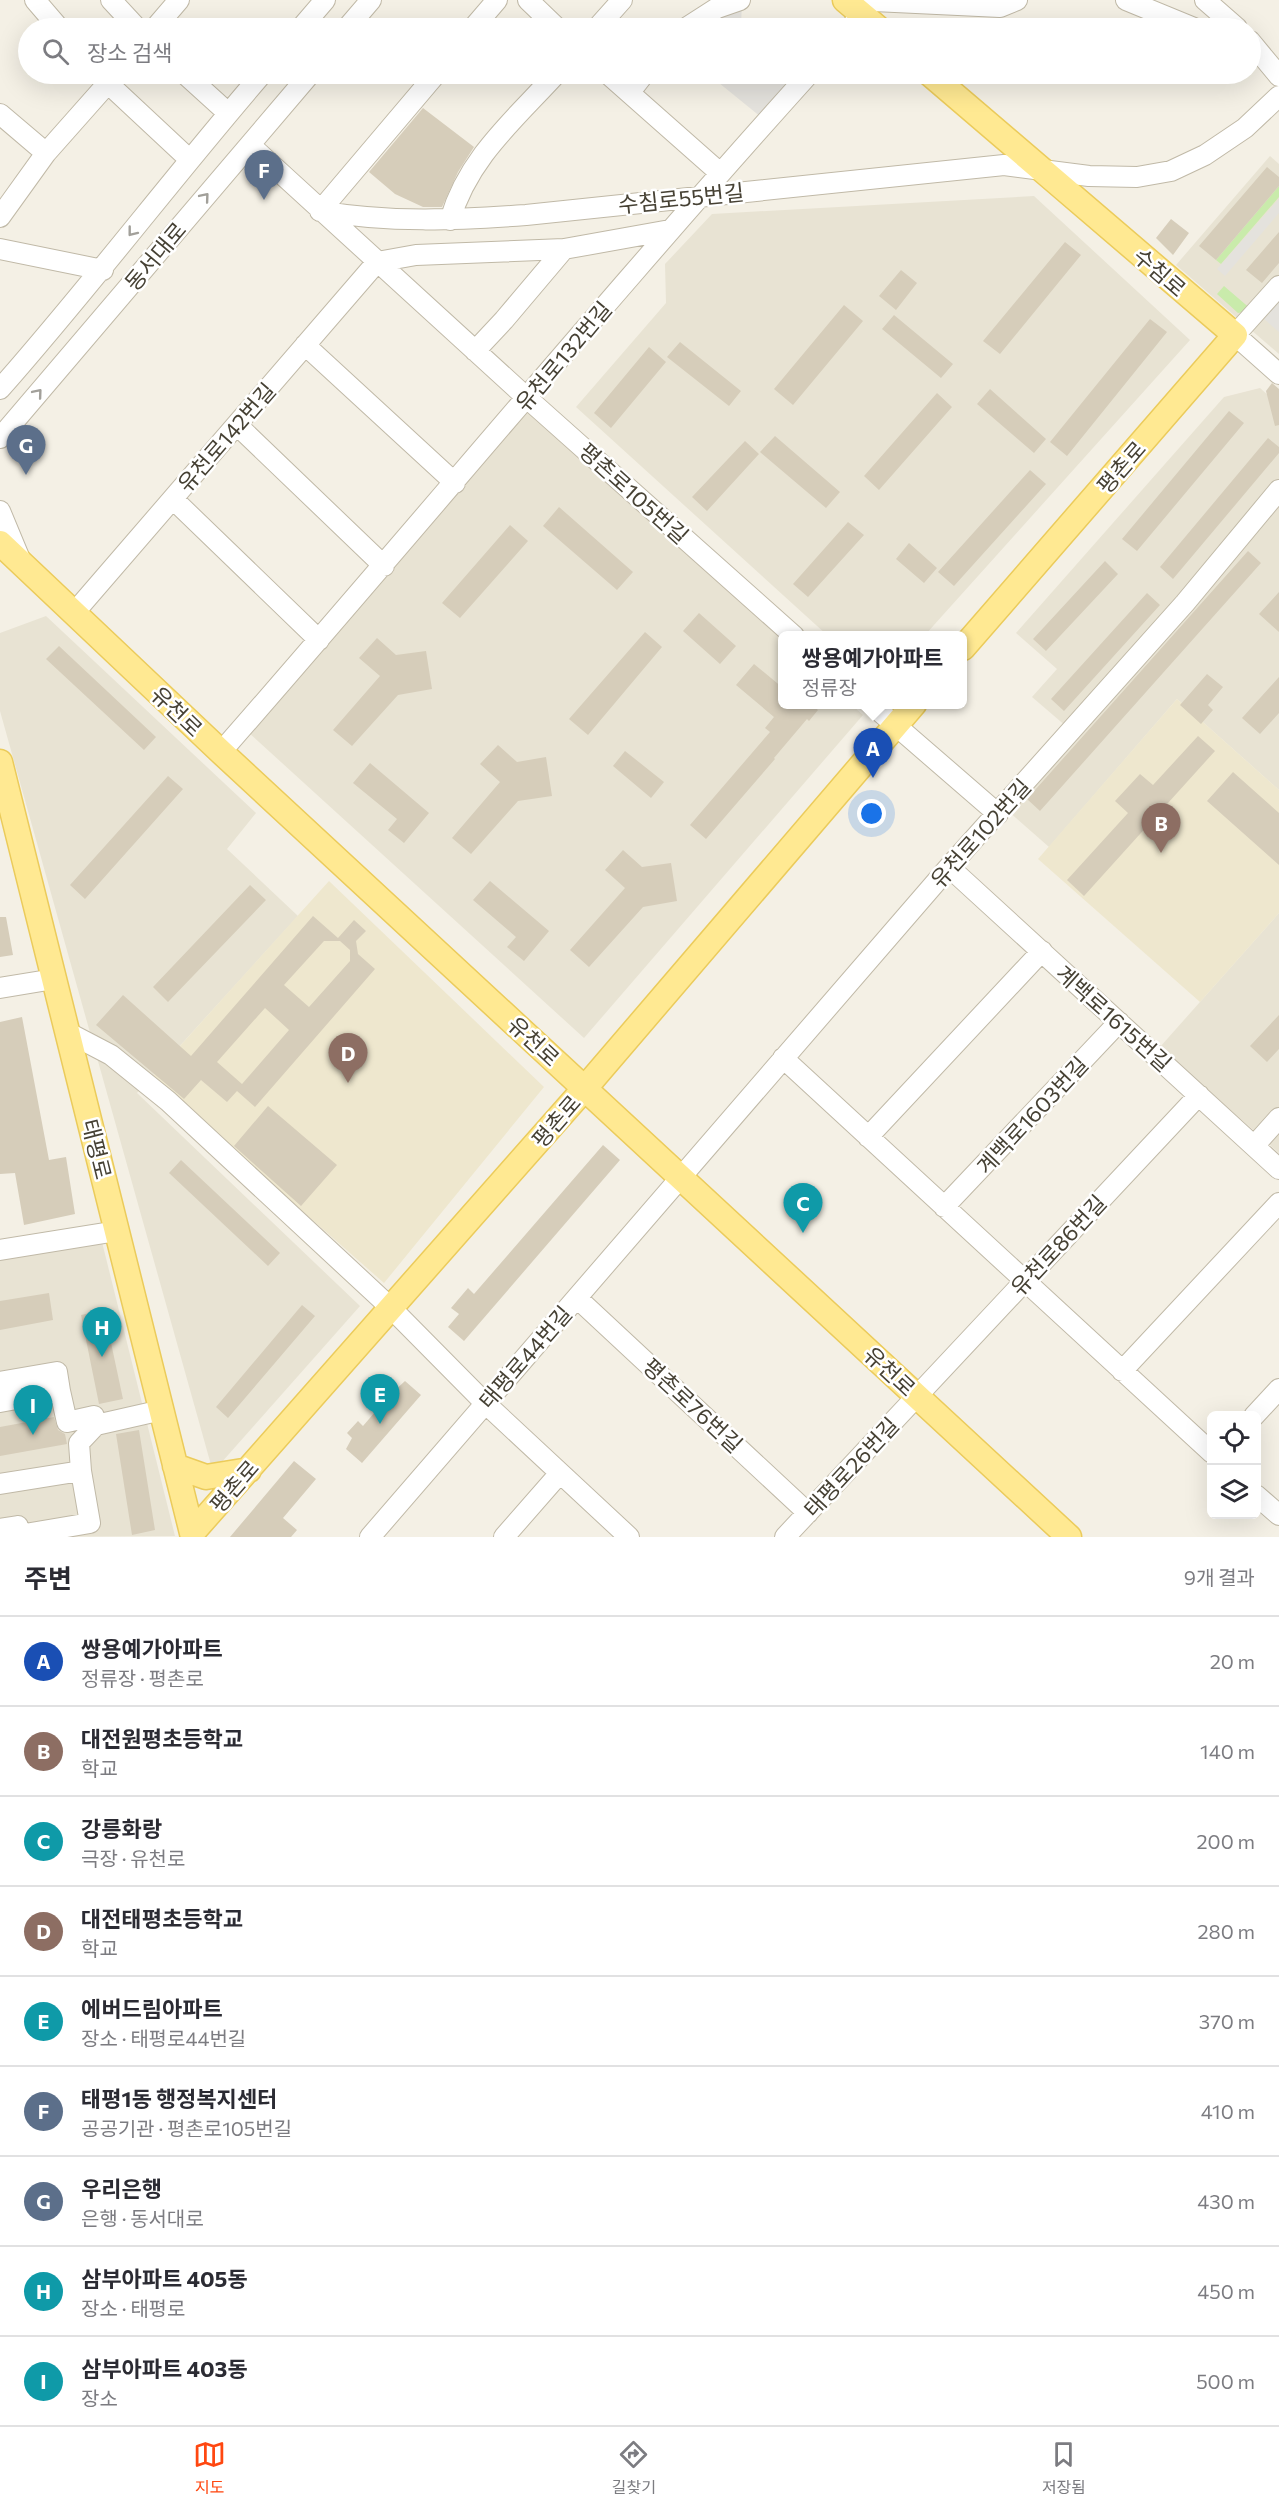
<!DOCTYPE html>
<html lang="ko">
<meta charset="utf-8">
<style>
body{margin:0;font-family:Commissioner,"Noto Sans KR",sans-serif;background:#f7f7f7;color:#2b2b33}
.controls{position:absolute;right:18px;bottom:18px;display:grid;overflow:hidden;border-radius:9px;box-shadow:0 6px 24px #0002}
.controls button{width:54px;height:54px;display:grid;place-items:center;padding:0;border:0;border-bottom:2px solid #e1e1e2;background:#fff;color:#2b2b33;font:30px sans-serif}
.you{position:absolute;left:872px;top:814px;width:21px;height:21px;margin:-15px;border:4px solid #fff;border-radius:50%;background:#1a73e8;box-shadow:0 0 0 9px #1a73e833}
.badge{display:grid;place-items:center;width:39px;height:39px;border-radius:50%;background:#ff4710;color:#fff;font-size:20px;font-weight:700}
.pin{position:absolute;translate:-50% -50px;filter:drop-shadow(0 2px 3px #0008)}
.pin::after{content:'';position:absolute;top:32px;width:21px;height:18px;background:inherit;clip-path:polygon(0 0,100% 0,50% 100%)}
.popup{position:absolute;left:778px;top:631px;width:189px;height:78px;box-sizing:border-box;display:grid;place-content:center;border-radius:9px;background:#fff;filter:drop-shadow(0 2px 4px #0005);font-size:20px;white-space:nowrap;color:#7c7c81}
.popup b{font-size:22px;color:#2b2b33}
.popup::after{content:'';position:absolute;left:50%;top:100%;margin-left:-12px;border:12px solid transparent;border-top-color:#fff}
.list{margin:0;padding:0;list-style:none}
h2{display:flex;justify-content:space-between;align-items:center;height:78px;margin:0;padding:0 24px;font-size:26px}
h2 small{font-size:20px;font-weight:400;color:#7c7c81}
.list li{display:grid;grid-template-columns:39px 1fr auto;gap:18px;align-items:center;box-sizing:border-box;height:90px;padding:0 24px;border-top:2px solid #e1e1e2}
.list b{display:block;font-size:22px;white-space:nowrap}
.list p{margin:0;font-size:20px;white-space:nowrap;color:#7c7c81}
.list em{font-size:20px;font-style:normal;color:#7c7c81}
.icon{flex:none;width:33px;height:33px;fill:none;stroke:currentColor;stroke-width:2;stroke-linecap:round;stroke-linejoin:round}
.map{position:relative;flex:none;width:1279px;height:1537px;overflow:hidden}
.search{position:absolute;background:#fff;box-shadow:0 6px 24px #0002;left:18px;right:18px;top:18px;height:66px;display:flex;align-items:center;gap:15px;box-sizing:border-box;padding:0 21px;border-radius:33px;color:#7c7c81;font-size:22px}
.sheet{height:888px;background:#fff}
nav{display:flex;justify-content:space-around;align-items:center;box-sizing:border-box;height:84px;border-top:2px solid #e1e1e2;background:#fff;font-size:16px;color:#7c7c81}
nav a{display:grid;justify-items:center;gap:3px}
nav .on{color:#ff4710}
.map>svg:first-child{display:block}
.residential{fill:#e8e3d3}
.education{fill:#eee7ce}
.green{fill:#c9ebab}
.parking{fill:#e4e2dd}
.building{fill:#d6cdba;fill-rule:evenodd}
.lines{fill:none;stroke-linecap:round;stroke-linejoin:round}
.minor-casing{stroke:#c0b9a7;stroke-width:22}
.major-casing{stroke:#ebcb5b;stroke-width:27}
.minor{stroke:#fff;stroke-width:20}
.major{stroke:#ffe992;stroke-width:24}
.oneway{stroke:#a2a09a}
.labels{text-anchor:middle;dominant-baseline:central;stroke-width:5;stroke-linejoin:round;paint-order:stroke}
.street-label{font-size:22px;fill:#464134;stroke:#fff}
</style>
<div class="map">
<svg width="1279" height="1537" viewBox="0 0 1279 1537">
<rect width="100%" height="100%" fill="#f4f0e5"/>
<path class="residential" d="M1270 156 1279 164V354L1176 265Z
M1034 196 1190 340 925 635H827L576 407 666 303 665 264 712 214Z
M1260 388 1279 405V790L1177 699 1049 847 1000 804 1067 727 1032 697 1057 669 1016 633 1224 397Z
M528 406 783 641V704L852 705 863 715 584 1038 248 732Z
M46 616 256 813 227 849 298 916 137 1093 360 1306 213 1472 0 711V633Z
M1279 913V1153L1160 1047Z
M101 1238 175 1536 0 1537V1255Z"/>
<path class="education" d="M1177 699 1279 790V913L1200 1002 1038 859Z
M329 881 544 1087 384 1283 151 1078Z"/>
<path class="green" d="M1279 186V197L1221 264 1216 260Z
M1224 286 1252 310 1238 313 1217 294Z"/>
<path class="parking" d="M742 0 741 27 746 28H686Z
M708 74H793L797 87 766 121Z
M1279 199V213L1225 276 1217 269Z
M1279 301V332L1263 318Z"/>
<path class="building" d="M423 108 474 147 458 172 442 207H423L395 194 369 172Z
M1267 167 1279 177V186L1216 260 1199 246Z
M1171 219 1189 233 1173 255 1156 238Z
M1279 232V263L1262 283 1246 270Z
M1065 242 1081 255 1000 354 983 341Z
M901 270 917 283 896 310 879 296Z
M844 305 863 321 793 405 774 389Z
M894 315 953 364 941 378 882 329Z
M1150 319 1167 332 1067 456 1050 442Z
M680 342 741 391 729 406 667 357Z
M649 347 666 362 611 428 594 413Z
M1272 383 1279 389V425L1275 426 1266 391Z
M990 389 1046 439 1034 453 977 404Z
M937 393 952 407 879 490 864 476Z
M1229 411 1244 423 1137 551 1122 539Z
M775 436 840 492 826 508 760 452Z
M1268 438 1279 447V453L1173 579 1160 567Z
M745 441 759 454 707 511 692 497Z
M1030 470 1046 484 954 586 938 572Z
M559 507 633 572 617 590 543 526Z
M848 522 864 535 808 597 793 584Z
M510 525 528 541 460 618 442 603Z
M909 543 937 568 924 583 896 559Z
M1248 551 1261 563 1040 811 1027 799Z
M1105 561 1118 574 1046 651 1033 639Z
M1279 592V632L1259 614Z
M1147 593 1160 605 1064 711 1051 699Z
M699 613 736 646 720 664 683 631Z
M645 632 662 647 588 735 569 719Z
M377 638 396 655 426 651 432 689 398 695 352 746 333 730 380 676 359 658Z
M59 646 156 737 144 750 46 659Z
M754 664 783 688V705H812L818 710 809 721 807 719 774 758 775 759 706 839 690 825 770 732 765 728 774 717 736 685Z
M1207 674 1223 687 1208 705 1213 710 1201 724 1180 705Z
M1279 677V713L1260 734 1242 718Z
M1198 736 1215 751 1084 896 1067 880 1128 813 1115 801 1140 774 1153 785Z
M498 745 517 762 546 757 552 796 518 801 471 854 452 838 500 782 480 764Z
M625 751 664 782 651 798 613 766Z
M370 763 429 813 404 843 388 830 397 819 353 783Z
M1233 772 1279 813V865L1207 801Z
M168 776 183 789 85 899 70 885Z
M623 850 642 867 671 863 677 901 643 907 589 967 570 950 625 888 605 870Z
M490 881 549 931 524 961 507 947 516 937 473 900Z
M250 885 266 900 168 1002 153 987Z
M313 916 338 938 354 920 366 931 356 941 358 954 375 969 255 1107 237 1091 227 1102 201 1080 184 1099 96 1025 123 995 191 1056ZM324 941H340L350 950V961L309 1007 284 985ZM265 1008 289 1030 242 1084 217 1062Z
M0 917H6L13 955 0 957Z
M1279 1015V1049L1267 1062 1250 1046Z
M22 1017 49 1160 66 1157 75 1214 24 1225 15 1173 0 1174V1022Z
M268 1106 337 1165 301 1206 234 1146Z
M603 1145 620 1160 464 1341 448 1327 459 1314 451 1308 468 1288 474 1294Z
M181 1160 280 1253 268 1266 169 1173Z
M49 1293 53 1320 0 1330V1301Z
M302 1305 315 1316 228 1418 216 1407Z
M104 1310 123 1399 99 1404 81 1315Z
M405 1381 421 1395 362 1463 346 1449 352 1438 347 1433 358 1421 363 1426 381 1405 376 1401 387 1388 392 1393Z
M54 1417 58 1430 65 1434 67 1444 0 1456V1427Z
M139 1430 155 1530 132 1535 116 1434Z
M294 1461 316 1479 283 1518 297 1530 291 1537H230Z"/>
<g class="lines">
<g class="minor-casing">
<path id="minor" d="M35 0 59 28
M111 0 137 28
M528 0 557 28
M1126 0 1194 28
M1205 0 1237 28
M874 1 1000 7 1017 0
M155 28 179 0
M301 28 325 0
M347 28 371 0
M473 28 497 0
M597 28 622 0
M686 28 717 8 740 0
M850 28 871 3
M1250 41 1279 76
M185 74 228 113
M608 74 720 173
M99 75 189 159
M630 92 644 74
M0 114 46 153
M250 145 527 398 794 636
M320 211C389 223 457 220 526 215L1004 165 1089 176 1137 177 1171 171 1205 155 1245 128 1279 96
M320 211 436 74
M0 217 46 153 116 74
M450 220C468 158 514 120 556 74
M0 249 103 270
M1279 286 1235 335 1279 374
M305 345 455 483
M475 351 504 320 564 249
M0 389C91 286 173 177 262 74
M237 425 384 566
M0 438 310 74
M173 499 319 640
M0 511 20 559
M74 613 377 262 416 255 564 249 670 230
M871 704 998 814
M221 752C418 527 609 296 809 74
M949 867 1279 1169
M0 988 54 979
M67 1032 111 1055 168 1101 391 1308 485 1403 629 1537
M783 1058 1212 1453
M868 1137 1042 951
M1254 1146 1279 1118
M944 1207 1119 1022
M0 1250 117 1231
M577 1298 808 1513
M1122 1371 1279 1203
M0 1382 57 1372 60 1391 0 1402
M60 1391 67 1422 94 1416 96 1425 162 1410
M1254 1416 1279 1389
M81 1471 79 1443 96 1425
M0 1484 81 1471 90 1523 19 1535 18 1526 0 1529
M1256 1495 1279 1515
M370 1537 949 867 1185 603 1279 490
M504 1537 560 1473
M785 1537 1199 1095"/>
</g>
<g class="major-casing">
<path id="major" d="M845 0 878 28
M930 74 1235 335 963 648
M0 543 221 752 1069 1537
M0 762 193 1537
M175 1466 206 1477 249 1470
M192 1533 585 1088 914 704"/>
</g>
<use href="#minor" class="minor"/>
<use href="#major" class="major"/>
</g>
<defs><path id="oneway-chevron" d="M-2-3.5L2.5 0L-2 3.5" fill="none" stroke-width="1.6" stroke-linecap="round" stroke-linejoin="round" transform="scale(1.5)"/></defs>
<g class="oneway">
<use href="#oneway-chevron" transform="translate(205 197) rotate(-50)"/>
<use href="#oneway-chevron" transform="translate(132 232) rotate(128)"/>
<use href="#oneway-chevron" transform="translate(38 393) rotate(-50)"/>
</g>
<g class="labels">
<g class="street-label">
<text transform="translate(681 198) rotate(-6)">수침로55번길</text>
<text transform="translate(155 256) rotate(-50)">동서대로</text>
<text transform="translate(1160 272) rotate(41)">수침로</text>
<text transform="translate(563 356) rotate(-50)">유천로132번길</text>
<text transform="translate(226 437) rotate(-49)">유천로142번길</text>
<text transform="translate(1121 467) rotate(-49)">평촌로</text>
<text transform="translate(634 493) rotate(42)">평촌로105번길</text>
<text transform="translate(177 711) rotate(44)">유천로</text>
<text transform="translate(980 833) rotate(-48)">유천로102번길</text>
<text transform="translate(1114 1018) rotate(42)">계백로1615번길</text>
<text transform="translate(534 1041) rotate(43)">유천로</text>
<text transform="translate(1032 1115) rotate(-47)">계백로1603번길</text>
<text transform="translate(556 1121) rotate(-49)">평촌로</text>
<text transform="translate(97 1149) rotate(76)">태평로</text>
<text transform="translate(1058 1245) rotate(-47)">유천로86번길</text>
<text transform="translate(525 1357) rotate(-49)">태평로44번길</text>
<text transform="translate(890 1371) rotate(43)">유천로</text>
<text transform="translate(693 1405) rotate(43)">평촌로76번길</text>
<text transform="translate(851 1467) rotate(-47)">태평로26번길</text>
<text transform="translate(234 1486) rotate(-49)">평촌로</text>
</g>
</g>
</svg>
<div class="controls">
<button><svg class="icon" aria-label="locate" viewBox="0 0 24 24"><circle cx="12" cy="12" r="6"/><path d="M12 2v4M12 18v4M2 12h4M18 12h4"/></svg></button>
<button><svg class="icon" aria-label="layers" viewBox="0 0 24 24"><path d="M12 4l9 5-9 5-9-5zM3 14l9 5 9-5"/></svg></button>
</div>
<div class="you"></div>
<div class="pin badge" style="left:873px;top:778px;background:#1a4fb4">A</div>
<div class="popup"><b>쌍용예가아파트</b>정류장</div>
<div class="pin badge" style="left:1161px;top:853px;background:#8d6e63">B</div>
<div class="pin badge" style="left:803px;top:1233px;background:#0f9aa8">C</div>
<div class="pin badge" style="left:348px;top:1083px;background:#8d6e63">D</div>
<div class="pin badge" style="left:380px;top:1424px;background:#0f9aa8">E</div>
<div class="pin badge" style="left:264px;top:200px;background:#5c6f8a">F</div>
<div class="pin badge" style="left:26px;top:475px;background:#5c6f8a">G</div>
<div class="pin badge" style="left:102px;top:1357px;background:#0f9aa8">H</div>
<div class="pin badge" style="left:33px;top:1435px;background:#0f9aa8">I</div>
<div class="search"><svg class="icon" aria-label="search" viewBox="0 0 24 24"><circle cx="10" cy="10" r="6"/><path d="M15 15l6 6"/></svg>장소 검색</div>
</div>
<section class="sheet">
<h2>주변<small>9개 결과</small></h2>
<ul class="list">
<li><span class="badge" style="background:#1a4fb4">A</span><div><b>쌍용예가아파트</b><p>정류장 · 평촌로</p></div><em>20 m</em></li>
<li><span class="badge" style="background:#8d6e63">B</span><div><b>대전원평초등학교</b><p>학교</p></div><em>140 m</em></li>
<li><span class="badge" style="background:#0f9aa8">C</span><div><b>강릉화랑</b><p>극장 · 유천로</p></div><em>200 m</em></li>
<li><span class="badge" style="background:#8d6e63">D</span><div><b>대전태평초등학교</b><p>학교</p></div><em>280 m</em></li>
<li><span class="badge" style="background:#0f9aa8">E</span><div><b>에버드림아파트</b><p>장소 · 태평로44번길</p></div><em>370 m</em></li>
<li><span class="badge" style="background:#5c6f8a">F</span><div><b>태평1동 행정복지센터</b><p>공공기관 · 평촌로105번길</p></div><em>410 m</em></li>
<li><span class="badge" style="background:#5c6f8a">G</span><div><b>우리은행</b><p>은행 · 동서대로</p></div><em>430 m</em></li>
<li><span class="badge" style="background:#0f9aa8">H</span><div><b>삼부아파트 405동</b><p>장소 · 태평로</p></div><em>450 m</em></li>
<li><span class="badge" style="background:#0f9aa8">I</span><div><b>삼부아파트 403동</b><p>장소</p></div><em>500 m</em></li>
</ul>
</section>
<nav>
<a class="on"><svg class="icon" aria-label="map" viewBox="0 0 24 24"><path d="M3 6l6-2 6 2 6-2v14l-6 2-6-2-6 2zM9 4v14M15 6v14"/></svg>지도</a>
<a><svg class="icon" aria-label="directions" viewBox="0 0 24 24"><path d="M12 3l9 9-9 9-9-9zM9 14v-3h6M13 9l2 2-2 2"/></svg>길찾기</a>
<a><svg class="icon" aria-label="saved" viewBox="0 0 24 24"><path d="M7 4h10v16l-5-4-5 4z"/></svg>저장됨</a>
</nav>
